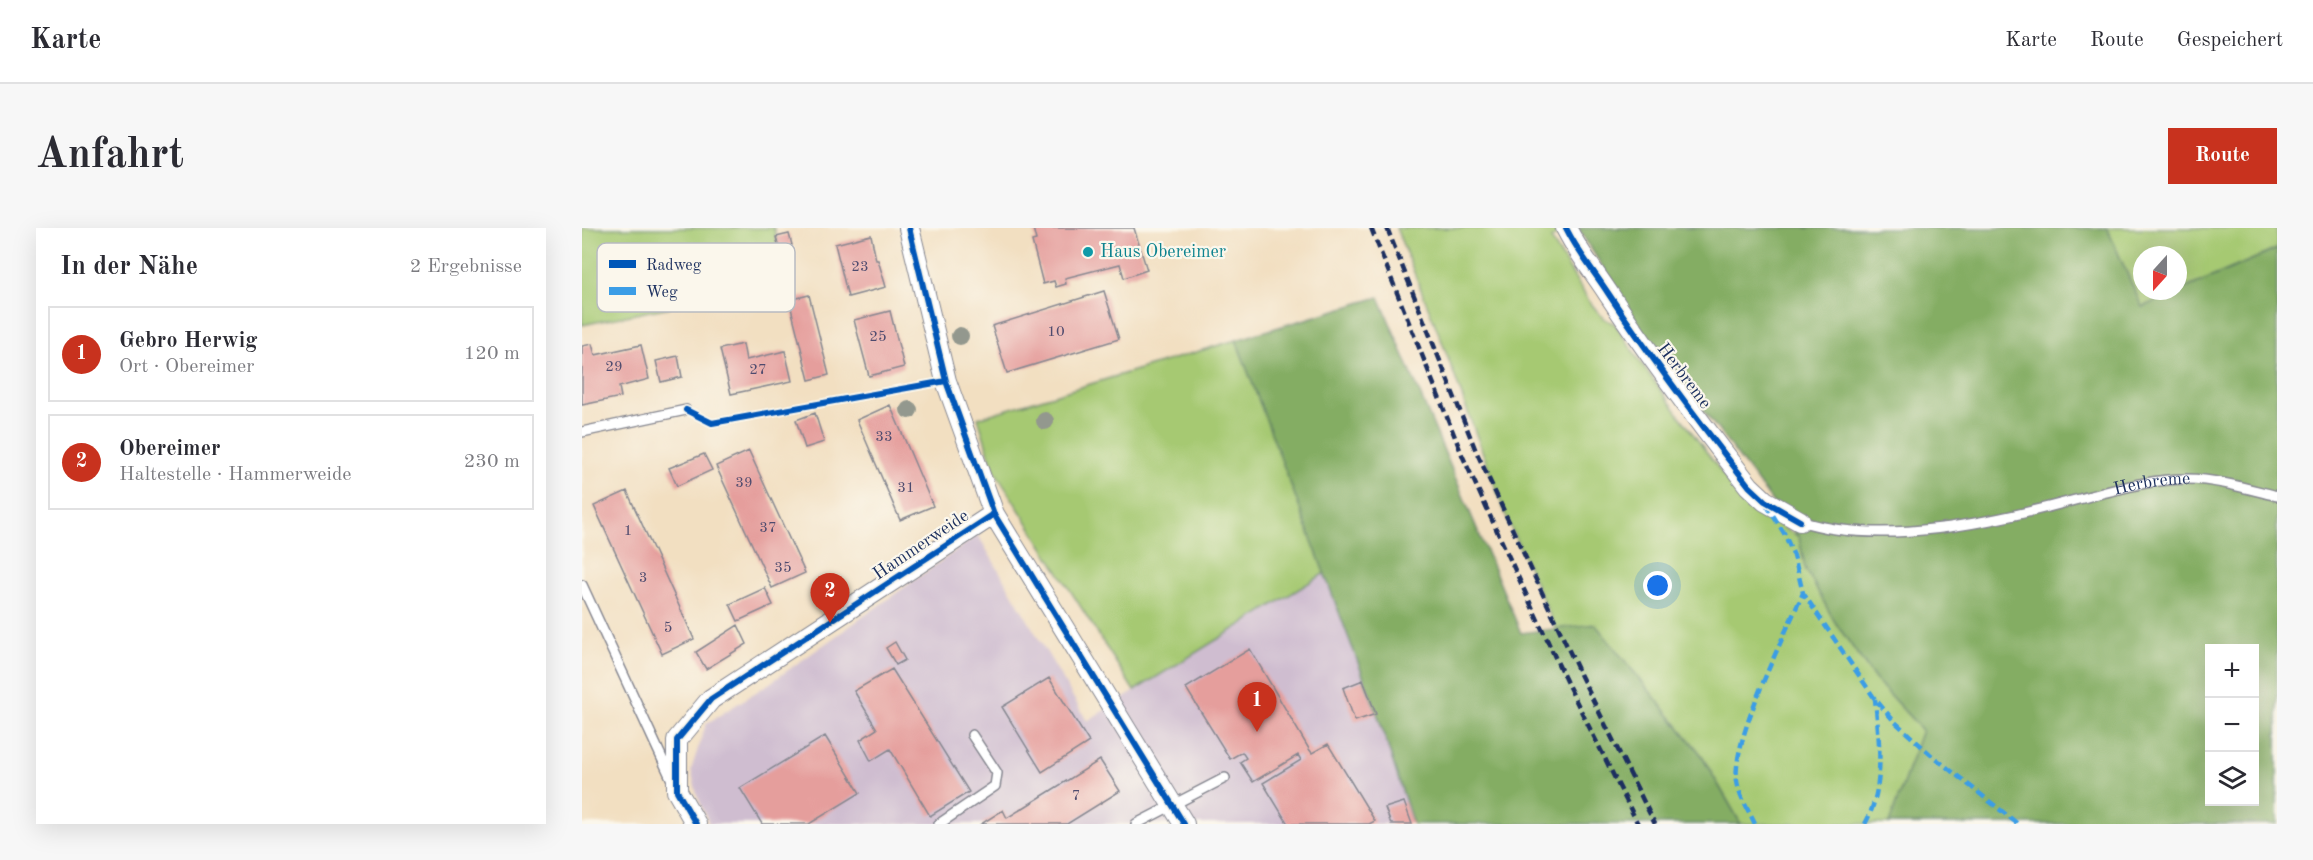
<!DOCTYPE html>
<html lang="de">
<meta charset="utf-8">
<style>
body{margin:0;font-family:"Old Standard TT",serif;background:#f7f7f7;color:#2b2b33}
.controls{position:absolute;right:18px;bottom:18px;display:grid;overflow:hidden;border-radius:0px;box-shadow:0 6px 24px #0002}
.controls button{width:54px;height:54px;display:grid;place-items:center;padding:0;border:0;border-bottom:2px solid #e1e1e2;background:#fff;color:#2b2b33;font:30px sans-serif}
.compass{position:absolute;left:1551px;top:18px;width:54px;height:54px;border-radius:50%;background:#fff;box-shadow:0 6px 24px #0002;rotate:201deg}
.you{position:absolute;left:1076px;top:358px;width:21px;height:21px;margin:-15px;border:4px solid #fff;border-radius:50%;background:#1a73e8;box-shadow:0 0 0 9px #1a73e833}
.badge{display:grid;place-items:center;width:39px;height:39px;border-radius:50%;background:#c8321e;color:#fff;font-size:20px;font-weight:700}
.pin{position:absolute;translate:-50% -50px;filter:drop-shadow(0 2px 3px #0008)}
.pin::after{content:'';position:absolute;top:32px;width:21px;height:18px;background:inherit;clip-path:polygon(0 0,100% 0,50% 100%)}
.list{margin:0;padding:0;list-style:none}
h2{display:flex;justify-content:space-between;align-items:center;height:78px;margin:0;padding:0 24px;font-size:26px}
h2 small{font-size:20px;font-weight:400;color:#7c7c81}
.list li{display:grid;grid-template-columns:39px 1fr auto;gap:18px;align-items:center;box-sizing:border-box;height:96px;margin:0 12px 12px;padding:0 12px;border:2px solid #e1e1e2;border-radius:0px}
.list b{display:block;font-size:22px;white-space:nowrap}
.list p{margin:0;font-size:20px;white-space:nowrap;color:#7c7c81}
.list em{font-size:20px;font-style:normal;color:#7c7c81}
.icon{flex:none;width:33px;height:33px;fill:none;stroke:currentColor;stroke-width:2;stroke-linecap:round;stroke-linejoin:round}
.map{position:relative;flex:none;width:1695px;height:596px;overflow:hidden;border-radius:0px}
header{display:flex;align-items:center;gap:36px;box-sizing:border-box;height:84px;padding:0 30px;background:#fff;border-bottom:2px solid #e1e1e2}
header strong{font-size:28px}
nav{display:flex;gap:33px;margin-inline-start:auto;font-size:21px}
.intro{display:flex;align-items:center;justify-content:space-between;box-sizing:border-box;height:144px;padding:0 36px}
h1{margin:0;font-size:42px}
.button{padding:15px 27px;border-radius:0px;background:#c8321e;color:#fff;font-size:21px;font-weight:700}
main{display:flex;gap:36px;padding:0 36px}
aside{flex:1;background:#fff;border-radius:0px;box-shadow:0 6px 24px #0002}
.map>svg:first-child{display:block}
.industrial{fill:#cfbdd0}
.green{fill:#a6c972;stroke:#607c68;stroke-width:1.5;fill-rule:evenodd}
.forest{fill:#84ad64;stroke:#506e61;stroke-width:1.5;fill-rule:evenodd}
.building{fill:#e59e9c}
.lines{fill:none;stroke-linecap:round;stroke-linejoin:round}
.lane-casing{stroke:#868790;stroke-width:12}
.street-casing{stroke:#868790;stroke-width:22}
.lane{stroke:#fff;stroke-width:9}
.street{stroke:#fff;stroke-width:20}
.rail{stroke:#1b2f5e;stroke-width:4.5;stroke-dasharray:9 4.5;stroke-linecap:butt}
.quiet{stroke:#3b9de6;stroke-width:4.5;stroke-dasharray:9 4.5;stroke-linecap:butt}
.cycleway-casing{stroke:#fbf7ec;stroke-width:10}
.cycleway{stroke:#0057b8;stroke-width:6}
.tree{fill:#93988e}
.culture-dot{fill:#0f9aa8;stroke:#fbf7ec;stroke-width:2}
.labels{text-anchor:middle;dominant-baseline:central;stroke-width:4.5;stroke-linejoin:round;paint-order:stroke}
.number-label{font-size:15px;fill:#4e4b6e}
.culture-label{font-size:18px;fill:#0d838f;stroke:#fbf7ec;text-anchor:start}
.street-label{font-size:18px;fill:#1b2f5e;stroke:#fbf7ec}
.key{fill:#fbf7ec;stroke:#b8bbc1;stroke-width:1.5}
.key-label{font-size:16px;fill:#1b2f5e}
</style>
<header>
<strong>Karte</strong>
<nav><a>Karte</a><a>Route</a><a>Gespeichert</a></nav>
</header>
<div class="intro"><h1>Anfahrt</h1><a class="button">Route</a></div>
<main>
<aside>
<h2>In der Nähe<small>2 Ergebnisse</small></h2>
<ul class="list">
<li><span class="badge">1</span><div><b>Gebro Herwig</b><p>Ort · Obereimer</p></div><em>120 m</em></li>
<li><span class="badge">2</span><div><b>Obereimer</b><p>Haltestelle · Hammerweide</p></div><em>230 m</em></li>
</ul>
</aside>
<div class="map">
<svg width="1695" height="596" viewBox="0 0 1695 596">
<rect width="100%" height="100%" fill="#fbf7ec"/>
<filter id="ink" filterUnits="userSpaceOnUse"><feTurbulence type="fractalNoise" baseFrequency=".0167" numOctaves="2"/><feDisplacementMap in="SourceGraphic" scale="12" xChannelSelector="R" yChannelSelector="G"/><feConvolveMatrix kernelMatrix="1 2 1 2 8 2 1 2 1" color-interpolation-filters="sRGB"/></filter>
<filter id="wash" filterUnits="userSpaceOnUse"><feTurbulence type="fractalNoise" baseFrequency=".008" numOctaves="4" result="noise"/><feDisplacementMap in="SourceGraphic" scale="24" xChannelSelector="R" yChannelSelector="G"/><feGaussianBlur stdDeviation="1.35" result="paint"/><feColorMatrix in="noise" values="0 0 0 0 0 0 0 0 0 0 0 0 0 0 0 0 0 1.4 0 .05"/><feComposite in="paint" operator="in"/></filter>
<g filter="url(#wash)">
<rect width="100%" height="100%" fill="#f2dfc1"/>
<path class="industrial" d="M396 307 505 493 743 345 794 482 831 596H127L115 567 109 542 124 496 188 455Z"/>
<path class="green" d="M0 0H192L204 55 0 97Z
M814 0H971L975 7 969 11 1007 73 1021 90 1033 96 1059 135 1162 275 1217 309 1223 340 1253 394 1293 451 1340 502 1307 596H1159L1118 525 1013 397 974 401 927 296 859 111Z
M1525 0H1695V21L1560 79ZM1560 27H1596V63H1560Z
M654 112 743 345 552 463 412 242 396 190Z"/>
<path class="forest" d="M996 0H1525L1560 79 1695 21V596H1307L1340 502 1293 451 1253 394 1223 340 1217 309 1059 100ZM1628 421H1672V574H1628Z
M797 69 939 405 1013 396 1118 525 1159 596H831L794 482 654 112Z"/>
<g id="blocks">
<path class="building" d="M451 0H552L565 42 542 50 538 36 483 50 484 56 474 59 472 53 461 56 450 13 454 12Z
M207 6 210 17 197 21 194 9Z
M289 7 294 32H296L304 59 266 69 253 16Z
M522 63 537 111 425 145 410 98Z
M227 67 247 147 227 152 207 72Z
M308 83 322 139 287 148 272 92Z
M10 116 13 127 59 117 67 151 37 159 39 169 0 177V118Z
M161 116 164 132 203 123 210 153 149 166 138 121Z
M96 128 100 149 79 154 74 133Z
M308 177 351 278 318 292 275 192Z
M233 185 242 214 223 220 214 192Z
M167 223 223 345 190 360 134 238Z
M122 226 130 242 95 258 87 240Z
M45 263 112 411 80 426 12 278Z
M183 360 191 377 156 393 148 376Z
M156 397 165 416 124 441 114 424Z
M313 414 323 432 314 437 304 420Z
M668 421 727 521 730 525 746 516 793 593 787 596H706L681 555 719 532 716 527 671 554 658 534 664 530 660 524 648 531 604 460Z
M310 441 387 564 348 588 308 521 289 533 278 512 295 501 272 463Z
M467 450 507 514 460 544 420 479Z
M781 452 794 486 773 493 761 460Z
M243 508 278 565 227 596H180L158 560Z
M518 532 538 563 485 596H399L421 582 425 590Z
M822 574 830 596H809L803 580Z"/>
</g>
</g>
<g filter="url(#ink)">
<use href="#blocks" fill-opacity="0" stroke="#868790" stroke-width="1.5"/>
<g class="lines">
<g class="lane-casing">
<g id="lane">
<path d="M0 204 104 182"/>
<path id="s1" d="M1218 293C1299 319 1412 294 1493 272 1530 263 1566 251 1605 251 1634 251 1667 261 1695 268"/>
<path d="M0 357 90 552"/>
<path d="M357 596 413 558 415 545 390 507"/>
<path d="M554 596 643 550"/>
</g>
</g>
<g class="street-casing">
<path id="street" d="M327 0 364 153 412 286 602 596
M984 0C997 26 1011 42 1026 65 1070 132 1118 195 1167 258L1183 273 1218 293
M114 596 95 563V512L129 471 412 286"/>
</g>
<use href="#lane" class="lane"/>
<use href="#street" class="street"/>
<path class="rail" d="M789 0 881 229 984 453 1056 596
M805 0 894 223 998 446 1073 596"/>
<path class="quiet" d="M1184 276 1202 305 1212 328 1221 365 1293 471 1312 493 1348 526 1436 596
M1173 596C1167 583 1157 568 1155 553 1149 513 1203 406 1221 365
M1283 596C1304 558 1297 512 1293 471"/>
<g class="cycleway-casing">
<path id="cycleway" d="M327 0 364 153 412 286 602 596
M984 0C997 26 1011 42 1026 65 1070 132 1118 195 1167 258L1183 273 1218 293
M104 182 130 195 364 153
M114 596 95 563V512L129 471 412 286"/>
</g>
<use href="#cycleway" class="cycleway"/>
</g>
<g class="tree">
<circle cx="378" cy="108" r="9"/>
<circle cx="327" cy="182" r="9"/>
<circle cx="463" cy="193" r="9"/>
</g>
</g>
<circle class="culture-dot" cx="506" cy="24" r="6"/>
<g class="labels">
<g class="number-label">
<text x="278" y="39">23</text>
<text x="474" y="104">10</text>
<text x="296" y="109">25</text>
<text x="32" y="139">29</text>
<text x="176" y="142">27</text>
<text x="302" y="209">33</text>
<text x="162" y="255">39</text>
<text x="324" y="260">31</text>
<text x="186" y="300">37</text>
<text x="46" y="303">1</text>
<text x="201" y="340">35</text>
<text x="61" y="350">3</text>
<text x="86" y="400">5</text>
<text x="494" y="568">7</text>
</g>
<g class="culture-label">
<text x="518" y="24">Haus Obereimer</text>
</g>
<g class="street-label">
<text transform="translate(1102 148) rotate(53)">Herbreme</text>
<text stroke="none"><textPath href="#s1" startOffset="358">Herbreme</textPath></text>
<text transform="translate(339 317) rotate(-34)">Hammerweide</text>
</g>
</g>
<rect x="15" y="15" width="198" height="69" rx="9" class="key"/>
<rect x="27" y="32" width="27" height="8" fill="#0057b8"/>
<rect x="27" y="59" width="27" height="8" fill="#3b9de6"/>
<g class="key-label">
<text x="64" y="42">Radweg</text>
<text x="64" y="69">Weg</text>
</g>
</svg>
<div class="controls">
<button>+</button>
<button>−</button>
<button><svg class="icon" aria-label="layers" viewBox="0 0 24 24"><path d="M12 4l9 5-9 5-9-5zM3 14l9 5 9-5"/></svg></button>
</div>
<svg class="compass" viewBox="-18 -18 36 36"><path d="M0-13l5 13h-10z" fill="#e53935"/><path d="M0 13l5-13h-10z" fill="#7c7c81"/></svg>
<div class="you"></div>
<div class="pin badge" style="left:675px;top:504px">1</div>
<div class="pin badge" style="left:248px;top:395px">2</div>
</div>
</main>
